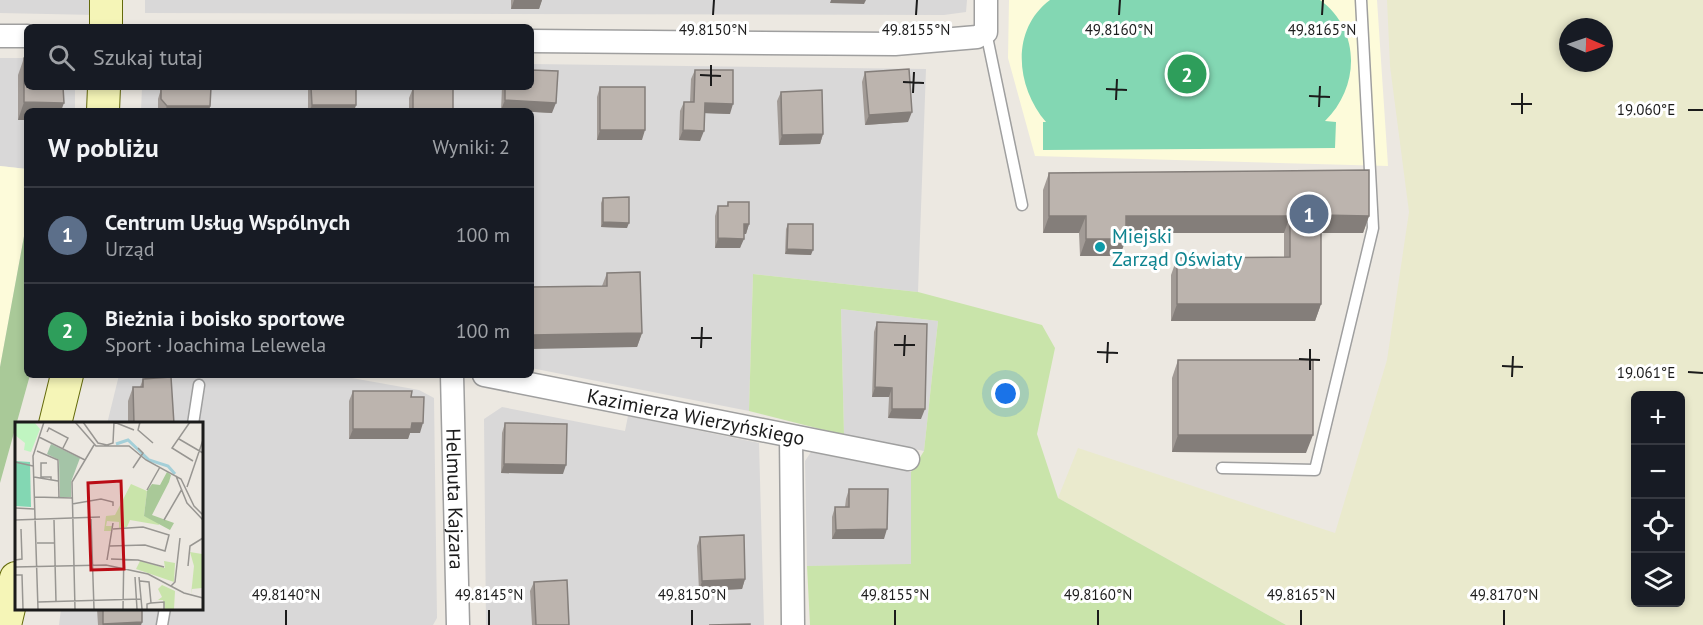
<!DOCTYPE html>
<html lang="pl">
<meta charset="utf-8">
<style>
body{margin:0;font-family:"PT Sans",sans-serif;background:#20242c;color:#f1f3f6}
.controls{position:absolute;right:18px;bottom:18px;display:grid;overflow:hidden;border-radius:9px;box-shadow:0 3px 9px #0003}
.controls button{width:54px;height:54px;display:grid;place-items:center;padding:0;border:0;border-bottom:2px solid #363941;background:#171b24;color:#f1f3f6;font:30px sans-serif}
.compass{position:absolute;left:1559px;top:18px;width:54px;height:54px;border-radius:50%;background:#171b24;box-shadow:0 3px 9px #0003;rotate:92deg}
.you{position:absolute;left:1006px;top:394px;width:21px;height:21px;margin:-15px;border:4px solid #fff;border-radius:50%;background:#1a73e8;box-shadow:0 0 0 9px #1a73e833}
.badge{display:grid;place-items:center;width:39px;height:39px;border-radius:50%;background:#d93025;color:#fff;font-size:20px;font-weight:700}
.pin{position:absolute;translate:-50% -50%;border:3px solid #fff;box-shadow:0 2px 6px #0006}
.list{margin:0;padding:0;list-style:none}
h2{display:flex;justify-content:space-between;align-items:center;height:78px;margin:0;padding:0 24px;font-size:26px}
h2 small{font-size:20px;font-weight:400;color:#9ea1a6}
.list li{display:grid;grid-template-columns:39px 1fr auto;gap:18px;align-items:center;box-sizing:border-box;height:96px;padding:0 24px;border-top:2px solid #363941}
.list b{display:block;font-size:22px;white-space:nowrap}
.list p{margin:0;font-size:20px;white-space:nowrap;color:#9ea1a6}
.list em{font-size:20px;font-style:normal;color:#9ea1a6}
.icon{flex:none;width:33px;height:33px;fill:none;stroke:currentColor;stroke-width:2;stroke-linecap:round;stroke-linejoin:round}
.map{position:relative;flex:none;width:1703px;height:625px;overflow:hidden}
.search{position:absolute;background:#171b24;box-shadow:0 3px 9px #0003;left:24px;top:24px;width:510px;height:66px;display:flex;align-items:center;gap:15px;box-sizing:border-box;padding:0 21px;border-radius:9px;color:#9ea1a6;font-size:22px}
.panel{position:absolute;background:#171b24;box-shadow:0 3px 9px #0003;left:24px;top:108px;width:510px;height:270px;border-radius:9px}
.map>svg:first-child{display:block}
.residential{fill:#d9d8d8}
.education{fill:#fdfbda}
.farmland{fill:#eaeacd;fill-rule:evenodd}
.grass{fill:#c9e4aa}
.forest{fill:#a9c998}
.pitch{fill:#83d7b3}
.lines{fill:none;stroke-linecap:round;stroke-linejoin:round}
.lane-casing{stroke:#9f9f9f;stroke-width:13}
.street-casing{stroke:#9f9f9f;stroke-width:25}
.secondary-casing{stroke:#646a0b;stroke-width:34}
.lane{stroke:#fff;stroke-width:10}
.street{stroke:#fff;stroke-width:22}
.secondary{stroke:#f5f5b7;stroke-width:32}
.wall{fill:#a29b96}
.shaded-wall{fill:#847e7a}
.building{fill:#bcb4ae;stroke:#847e7a;stroke-width:1.5}
.ticks{fill:none;stroke:#1b1b1b;stroke-width:2}
.culture-dot{fill:#0f9aa8;stroke:#fff;stroke-width:2}
.labels{text-anchor:middle;dominant-baseline:central;stroke-width:6;stroke-linejoin:round;paint-order:stroke}
.culture-label{font-size:20px;fill:#0d838f;stroke:#fff;text-anchor:start}
.street-label{font-size:20px;fill:#1b1b1b;stroke:#fff}
.inset-river{fill:none;stroke:#a4cfd8;stroke-width:3}
.inset-road{fill:none;stroke:#989692;stroke-width:1.5}
.view{fill:#ba0c15;fill-opacity:0.15;stroke:#ba0c15;stroke-width:3}
.inset-edge{fill:none;stroke:#1b1b1b;stroke-width:3}
.ticks-label{font-size:15px;text-anchor:middle;fill:#1b1b1b;stroke:#fff;stroke-width:6;stroke-linejoin:round;paint-order:stroke}
</style>
<div class="map">
<svg width="1703" height="625" viewBox="0 0 1703 625">
<rect width="100%" height="100%" fill="#ece8e1"/>
<path class="residential" d="M0 0H96V15L0 13Z
M145 0H967L966 12 944 15 145 13Z
M0 58H27V87H75V111H27V169L0 166Z
M531 64 926 69 918 292 753 274 749 411 531 368V111H141L142 87H531Z
M841 309 938 321 924 451 844 435Z
M119 375H335L419 390 434 398 437 618 433 625H59L61 609 201 608V424H107Z
M502 407 625 431 628 416 759 443 764 625H486L484 419Z
M811 452 911 472V565L807 566 805 461Z"/>
<path class="education" d="M1009 0H1377L1388 166 1035 156 1008 58Z
M0 166 27 169V220L0 367Z"/>
<path class="farmland" d="M1387 0H1703V625H1286L1058 498 1078 448 1335 533 1387 360 1409 212 1390 66ZM1568 27H1604V63H1568ZM1636 396H1680V602H1636Z"/>
<path class="grass" d="M753 274 918 292 1042 325 1055 348 1037 434 1058 498 1286 625H810L807 566 911 564V472L924 451 938 321 841 309 844 435 749 411Z"/>
<path class="forest" d="M27 220V375H30L0 483V367Z"/>
<path class="pitch" d="M1050 0H1320C1361 30 1360 87 1325 121L1336 122 1335 148 1043 150V122H1046C1016 87 1010 30 1050 0Z"/>
<g class="lines">
<g class="lane-casing">
<path id="lane" d="M986 32 1022 205
M193 424 199 385
M1222 468 1315 470 1373 228 1361 0
M162 625 165 608"/>
</g>
<g class="street-casing">
<g id="street">
<path d="M0 36H27"/>
<path d="M531 41 895 44 977 37 986 32V0"/>
<path id="s1" d="M452 375 458 625"/>
<path id="s2" d="M484 375 908 459"/>
<path d="M791 437 793 625"/>
</g>
</g>
<g class="secondary-casing">
<path id="secondary" d="M106 27V0
M103 111 104 87
M55 424 67 375
M5 625 16 578"/>
</g>
<use href="#lane" class="lane"/>
<use href="#street" class="street"/>
<use href="#secondary" class="secondary"/>
</g>
<path class="wall" d="M511 0H542L539 9H511Z
M24 58 27 120H18V75Z
M695 70 730 114 705 113 700 141 679 140 680 111 684 102H690L691 79Z
M865 72 908 122 865 125 862 82Z
M308 87H356V105L354 111H308Z
M502 87H531L552 113 501 110Z
M600 87 642 140H597V97Z
M413 88 453 111H409V98Z
M161 89 210 106 209 111H160L158 109V99Z
M781 92 823 134 820 144 779 145 777 101Z
M1049 173 1369 216 1363 233H1321V304L1315 321H1171V275L1177 258 1284 257V233H1126L1120 256H1080L1079 233H1043V190Z
M603 198 627 228 601 227V203Z
M728 202 749 224 746 234H744L740 248H715V216L718 206H727Z
M788 224 811 255 785 254 786 229Z
M607 273 642 333 637 347 602 286Z
M877 322 921 419 888 418 889 397H872L874 332Z
M1178 360 1306 453 1172 452V378Z
M143 379 174 424H128V401L133 387H140Z
M353 391 411 397 420 433H410L408 439H349V401Z
M505 423 563 474 501 473 502 433Z
M849 489 884 539H832V517L835 507H845L846 499Z
M700 537 745 579 742 589 699 591 697 546Z
M534 582 569 625H532L530 591Z
M97 609H142V622L141 625H98Z"/>
<path class="shaded-wall" d="M514 0H542L539 9H511Z
M831 0H866L864 4 830 3Z
M505 100 556 103 552 113 501 110Z
M24 102 64 103 61 111H27V120H18Z
M705 103 733 104 730 114 701 113Z
M312 105H356L354 111H309Z
M167 106H210L209 111H165Z
M912 112 908 122 865 125 869 115Z
M600 130H645L642 140H597Z
M683 130 704 131 700 141 679 140Z
M823 134 820 144 779 145 782 135Z
M1321 215 1369 216 1363 233H1315Z
M1049 216H1086L1079 233H1043Z
M1126 216H1290L1284 233H1120Z
M603 222 629 223 627 228 601 227Z
M744 224H749L746 234H740Z
M718 238 744 239 740 248H715Z
M1086 239H1126L1120 256H1080Z
M787 249 813 250 811 255 785 254Z
M1177 304H1321L1315 321H1171Z
M642 333 637 347 531 349V335Z
M875 387 892 388 889 397H872Z
M892 409H925L921 419 888 418Z
M412 423H423L420 433H410L408 439H349L353 429Z
M1178 435H1313L1306 453 1172 452Z
M504 464 566 465 563 474 501 473Z
M887 529 884 539H832L836 530Z
M745 579 742 589 699 591 702 581Z
M142 622 141 625H103V624Z"/>
<path class="building" d="M27 54V87H63L64 103 24 102V58Z
M909 69 912 112 869 115 865 72Z
M531 70 558 71 556 103 505 100V87H531Z
M695 70H733V104L705 103 704 131 683 130 684 102H694Z
M163 87H211L210 106H167L161 99V89Z
M311 87H356V105H312Z
M600 87H645V130H600Z
M413 88H453V111H413Z
M822 90 823 134 782 135 781 92Z
M1369 170V216L1321 215V304H1177V258L1290 257V216H1126V239H1086V216H1049V173Z
M629 197V223L603 222V198Z
M728 202H749V224H744V239L718 238V206H728Z
M788 224H813V250L787 249Z
M640 272 642 333 531 335V287L607 286V273Z
M877 322 927 324 925 409H892V388L875 387Z
M1178 360H1313V435H1178Z
M171 377 174 424H134L133 387H143V379Z
M353 391H412L411 397H424L423 423H412L411 429H353Z
M505 423 567 424 566 465 504 464Z
M849 489H888L887 529 836 530 835 507H849Z
M744 535 745 579 702 581 700 537Z
M567 580 569 625H536L534 582Z
M103 609H142V622L103 624Z
M750 624V625H709Z"/>
<path class="ticks" d="M713 15 714 0M916 15 917 0M1119 15 1120 0M1322 15 1323 0M700 75 721 76M903 82 924 83M711 86V65M1106 89 1127 90M913 93 914 72M1309 96 1330 97M1116 100 1117 79M1511 104H1532M1319 107 1320 86M1688 110H1703M1522 114V93M691 338H712M894 345H915M701 348 702 327M1097 352 1118 353M904 356 905 335M1299 359 1320 360M1107 363 1108 342M1502 366 1523 367M1310 370V349M1688 372 1703 373M1512 377 1513 356M286 625V610M489 625V610M692 625V610M895 625V610M1098 625V610M1301 625V610M1504 625V610"/>
<circle class="culture-dot" cx="1100" cy="247" r="6"/>
<g class="labels">
<g class="culture-label">
<text x="1112" y="236">Miejski<tspan x="1112" dy="23">Zarząd Oświaty</tspan></text>
</g>
<g class="street-label">
<text stroke="none"><textPath href="#s2" startOffset="216">Kazimierza Wierzyńskiego</textPath></text>
<text stroke="none"><textPath href="#s1" startOffset="124">Helmuta Kajzara</textPath></text>
</g>
</g>
<g transform="translate(15 422)">
<rect width="188" height="188" fill="#ece8e1"/>
<path d="M116 62 132 69 129 94 143 99 144 103 115 98 112 105 104 106V100L92 99 91 104H97L96 109H89L91 94 100 93ZM175 130 187 132V166L177 167 176 173 179 144ZM125 139 150 146 149 139 160 141 159 160 121 147ZM147 163 160 169 159 187H150L148 178H143L147 175 143 167Z" fill="#c9e4aa"/>
<path d="M152 50 156 53 154 60 137 93 159 101 155 108 129 94 132 69 137 62 145 63Z" fill="#a9c998"/>
<path d="M36 22 65 36 56 60V75H45L44 38 32 32Z" fill="#a4c4a7"/>
<path d="M19 0 25 7 16 30 9 28 10 21 0 13V1Z" fill="#c0f5c1"/>
<path d="M0 39 15 40 16 85 0 84Z" fill="#83d7b3"/>
<path class="inset-river" d="M101 22 113 18 134 38 153 44 160 52"/>
<path class="inset-road" d="M60 0 81 24H114L131 38 166 57 179 84 188 93M68 0 83 21 92 23 98 21 99 0M99 0 119 8M125 0 123 8 138 21M175 0 157 26 178 39M32 10 34 6 53 16 48 26M24 15 70 38M164 17 188 31M22 29 43 38 44 76M0 40 18 44M32 41H26V55H36V58M118 46 128 31 123 26M161 54 172 81 188 98M19 55 43 59M172 65 188 18M132 68 145 45M20 75 57 76M57 82 86 77 98 80V84M0 86 19 87M76 97 79 187M0 98 85 95M39 98 41 180M149 98 167 67M22 121H40M95 124 130 123 150 129 154 113 128 105 98 107M96 137 123 138 149 145M0 138 7 137 6 107M92 138 98 101M173 144 175 124 188 116M0 145 91 143 133 152 169 171 188 176M0 153H7L8 187M120 155 122 187M124 155 127 187M125 159 134 160 136 181 132 182V187M156 164 160 160 165 116M23 180 126 177M136 181 149 180V187M23 187 18 34 29 0M60 187 57 60 79 23M108 187 109 124"/>
<path class="view" d="M106 59 109 147 76 148 73 61Z"/>
<rect width="188" height="188" class="inset-edge"/>
</g>
<g class="ticks-label">
<text x="713" y="35">49.8150°N</text>
<text x="916" y="35">49.8155°N</text>
<text x="1119" y="35">49.8160°N</text>
<text x="1322" y="35">49.8165°N</text>
<text x="1646" y="115">19.060°E</text>
<text x="1646" y="378">19.061°E</text>
<text x="286" y="600">49.8140°N</text>
<text x="489" y="600">49.8145°N</text>
<text x="692" y="600">49.8150°N</text>
<text x="895" y="600">49.8155°N</text>
<text x="1098" y="600">49.8160°N</text>
<text x="1301" y="600">49.8165°N</text>
<text x="1504" y="600">49.8170°N</text>
</g>
</svg>
<div class="controls">
<button>+</button>
<button>−</button>
<button><svg class="icon" aria-label="locate" viewBox="0 0 24 24"><circle cx="12" cy="12" r="6"/><path d="M12 2v4M12 18v4M2 12h4M18 12h4"/></svg></button>
<button><svg class="icon" aria-label="layers" viewBox="0 0 24 24"><path d="M12 4l9 5-9 5-9-5zM3 14l9 5 9-5"/></svg></button>
</div>
<svg class="compass" viewBox="-18 -18 36 36"><path d="M0-13l5 13h-10z" fill="#e53935"/><path d="M0 13l5-13h-10z" fill="#9ea1a6"/></svg>
<div class="you"></div>
<div class="pin badge" style="left:1309px;top:214px;background:#5c6f8a">1</div>
<div class="pin badge" style="left:1187px;top:74px;background:#2e9e5b">2</div>
<div class="search"><svg class="icon" aria-label="search" viewBox="0 0 24 24"><circle cx="10" cy="10" r="6"/><path d="M15 15l6 6"/></svg>Szukaj tutaj</div>
<section class="panel">
<h2>W pobliżu<small>Wyniki: 2</small></h2>
<ul class="list">
<li><span class="badge" style="background:#5c6f8a">1</span><div><b>Centrum Usług Wspólnych</b><p>Urząd</p></div><em>100 m</em></li>
<li><span class="badge" style="background:#2e9e5b">2</span><div><b>Bieżnia i boisko sportowe</b><p>Sport · Joachima Lelewela</p></div><em>100 m</em></li>
</ul>
</section>
</div>
